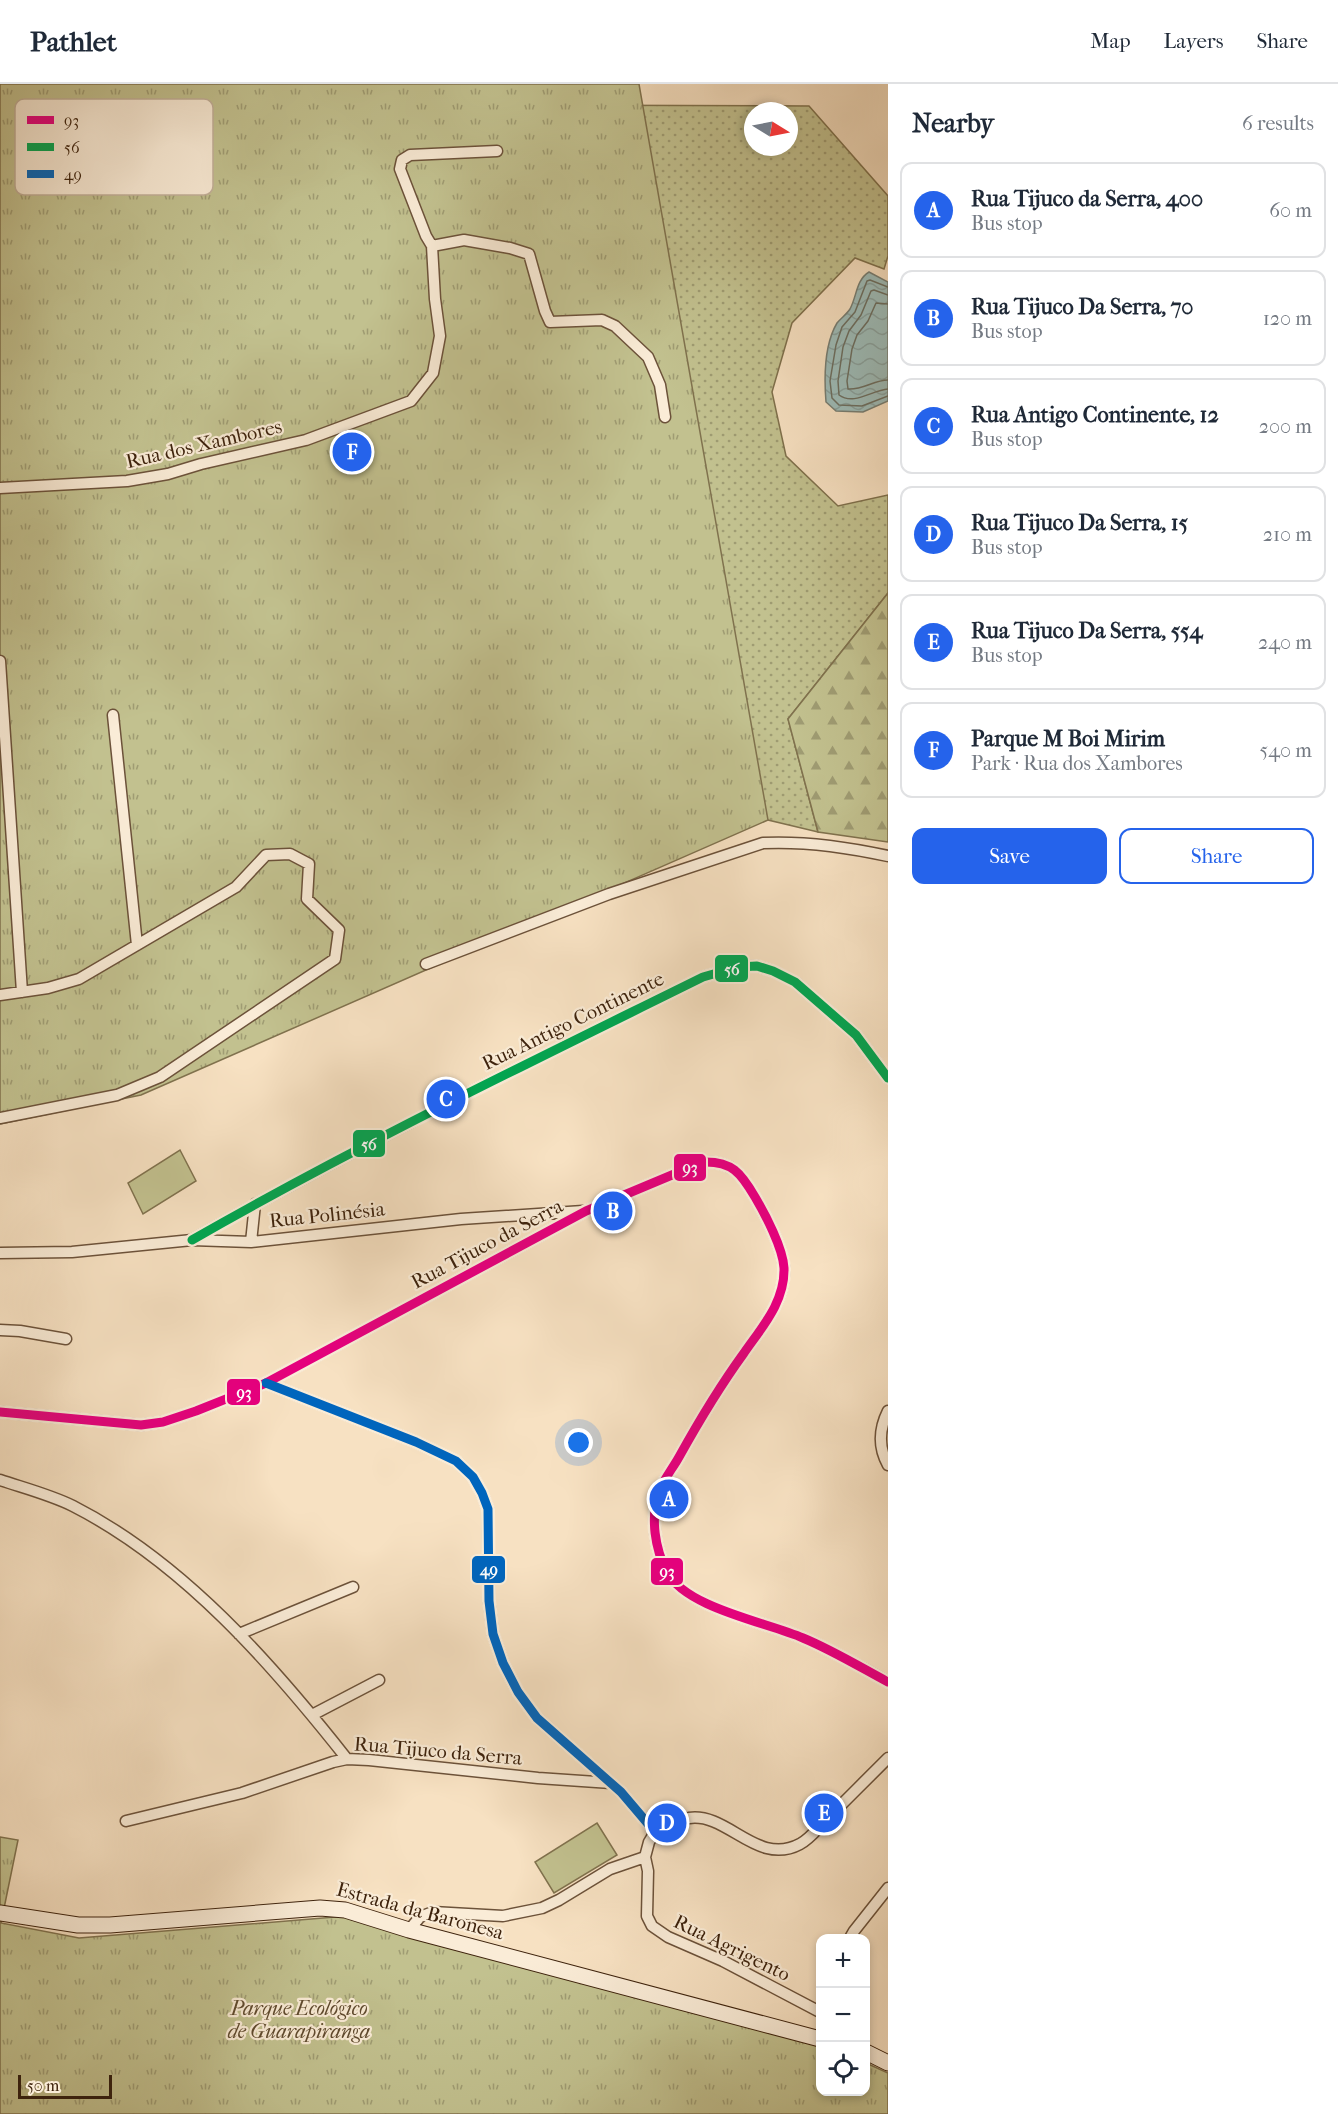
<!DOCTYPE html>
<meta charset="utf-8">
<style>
body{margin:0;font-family:"IM FELL French Canon",serif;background:#f2f2f3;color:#1f2937}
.controls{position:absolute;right:18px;bottom:18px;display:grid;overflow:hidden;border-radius:12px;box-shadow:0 3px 9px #0003}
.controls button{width:54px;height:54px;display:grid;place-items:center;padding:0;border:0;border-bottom:2px solid #e0e1e3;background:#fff;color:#1f2937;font:30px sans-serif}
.compass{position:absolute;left:744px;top:18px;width:54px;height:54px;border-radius:50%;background:#fff;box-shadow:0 3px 9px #0003;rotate:100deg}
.scale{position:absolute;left:18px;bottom:15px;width:94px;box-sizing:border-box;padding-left:6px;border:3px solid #3e230d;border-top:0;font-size:16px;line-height:21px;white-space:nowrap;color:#3e230d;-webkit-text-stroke:4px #faecd7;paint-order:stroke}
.you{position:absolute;left:579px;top:1359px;width:21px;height:21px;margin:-15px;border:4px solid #fff;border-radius:50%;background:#1a73e8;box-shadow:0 0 0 9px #1a73e833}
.badge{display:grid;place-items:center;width:39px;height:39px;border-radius:50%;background:#2563eb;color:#fff;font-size:20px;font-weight:700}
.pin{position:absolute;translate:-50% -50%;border:3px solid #fff;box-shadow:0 2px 6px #0006}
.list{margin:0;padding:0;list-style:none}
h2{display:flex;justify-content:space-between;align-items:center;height:78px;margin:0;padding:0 24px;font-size:26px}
h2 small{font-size:20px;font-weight:400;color:#747a83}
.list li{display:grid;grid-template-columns:39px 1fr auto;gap:18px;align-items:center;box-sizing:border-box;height:96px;margin:0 12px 12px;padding:0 12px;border:2px solid #e0e1e3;border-radius:12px}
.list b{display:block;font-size:22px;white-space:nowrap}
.list p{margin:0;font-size:20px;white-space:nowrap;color:#747a83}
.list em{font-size:20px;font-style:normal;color:#747a83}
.actions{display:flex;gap:12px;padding:18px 24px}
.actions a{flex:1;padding:14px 0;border:2px solid #2563eb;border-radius:12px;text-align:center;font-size:21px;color:#2563eb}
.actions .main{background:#2563eb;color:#fff}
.icon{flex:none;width:33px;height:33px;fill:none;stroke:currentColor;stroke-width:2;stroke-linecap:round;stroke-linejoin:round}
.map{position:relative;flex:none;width:888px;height:2030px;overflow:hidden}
header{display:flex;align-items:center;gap:36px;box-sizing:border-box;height:84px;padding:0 30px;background:#fff;border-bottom:2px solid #e0e1e3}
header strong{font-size:28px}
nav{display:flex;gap:33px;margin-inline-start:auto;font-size:21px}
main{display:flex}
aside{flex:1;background:#fff}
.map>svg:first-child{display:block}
.grass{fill:url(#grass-dots);stroke:#80724e;stroke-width:1.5;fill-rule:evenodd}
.forest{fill:url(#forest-firs);stroke:#80724e;stroke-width:1.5}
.park{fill:url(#park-tufts);stroke:#80724e;stroke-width:1.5}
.pitch{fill:#c2c18f;stroke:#80724e;stroke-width:1.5}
.water{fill:url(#water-waves);stroke:#787f74;stroke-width:1.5}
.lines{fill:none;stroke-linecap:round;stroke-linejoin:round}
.shore{stroke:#6e7062;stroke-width:1.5}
.street-casing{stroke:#6c523a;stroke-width:13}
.secondary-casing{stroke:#3e230d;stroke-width:17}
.street{stroke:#faecd7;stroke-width:10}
.secondary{stroke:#faecd7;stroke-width:15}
.bus-1-casing{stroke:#faecd7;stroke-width:14}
.bus-2-casing{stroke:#faecd7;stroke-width:14}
.bus-3-casing{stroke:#faecd7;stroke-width:14}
.bus-1{stroke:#e5007d;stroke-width:9}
.bus-2{stroke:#00a651;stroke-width:9}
.bus-3{stroke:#0065bd;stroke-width:9}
.labels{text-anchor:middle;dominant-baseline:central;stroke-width:4.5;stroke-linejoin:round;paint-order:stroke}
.street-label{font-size:20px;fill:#3e230d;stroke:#faecd7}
.park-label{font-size:20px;font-style:italic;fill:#5f4a2e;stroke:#faecd7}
.key{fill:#faecd7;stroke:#c2b09a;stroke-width:1.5}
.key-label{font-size:16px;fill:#3e230d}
.line-badge{stroke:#faecd7;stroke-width:2}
.badge-label{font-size:16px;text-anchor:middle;font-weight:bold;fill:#fff}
</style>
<header>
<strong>Pathlet</strong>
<nav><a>Map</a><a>Layers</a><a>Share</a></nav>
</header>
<main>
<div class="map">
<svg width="888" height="2030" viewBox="0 0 888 2030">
<defs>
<pattern id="grass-dots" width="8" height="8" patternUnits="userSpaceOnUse" patternTransform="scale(1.5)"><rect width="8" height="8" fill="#c2c18f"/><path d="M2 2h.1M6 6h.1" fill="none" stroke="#9f9c73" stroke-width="1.8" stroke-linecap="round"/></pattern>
<pattern id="forest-firs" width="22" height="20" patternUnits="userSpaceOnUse" patternTransform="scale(1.5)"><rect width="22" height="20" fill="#c2c18f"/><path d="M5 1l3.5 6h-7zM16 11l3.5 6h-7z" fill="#9f9c73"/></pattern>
<pattern id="park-tufts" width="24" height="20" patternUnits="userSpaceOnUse" patternTransform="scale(1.5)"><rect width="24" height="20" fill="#c2c18f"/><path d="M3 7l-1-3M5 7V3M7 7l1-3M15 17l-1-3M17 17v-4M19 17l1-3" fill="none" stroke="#9f9c73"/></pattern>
<pattern id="water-waves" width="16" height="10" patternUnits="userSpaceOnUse" patternTransform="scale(1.5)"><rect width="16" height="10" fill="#9ebcb8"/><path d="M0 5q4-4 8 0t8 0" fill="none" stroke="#89a19d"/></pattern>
</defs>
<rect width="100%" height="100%" fill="#f7e1c2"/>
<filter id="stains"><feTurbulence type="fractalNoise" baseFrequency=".00333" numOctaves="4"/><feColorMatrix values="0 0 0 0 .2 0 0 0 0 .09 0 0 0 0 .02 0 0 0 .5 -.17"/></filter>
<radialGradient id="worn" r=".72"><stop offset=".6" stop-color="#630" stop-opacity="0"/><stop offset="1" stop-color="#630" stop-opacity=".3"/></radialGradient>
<path class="grass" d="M519 21 809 22 888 112V172L884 185 855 174 792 239 772 308 786 372 838 422 888 411V509L788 635 818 748 768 736 683 638ZM753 27H789V63H753Z"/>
<path class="forest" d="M888 509V758L818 748 788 635Z"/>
<path class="park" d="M0 0H639L768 736 141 1011 0 1040Z
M0 1753 18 1756 1 1839 79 1854 347 1832 820 1959V2008H866V1979L888 1989V2030H0Z"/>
<path class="pitch" d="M180 1066 196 1097 143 1130 128 1099Z
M597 1739 617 1771 554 1809 535 1778Z"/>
<path class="water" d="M869 188 888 198V317L863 328 836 327 826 318C824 293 824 261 837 239 841 234 847 230 850 225 857 212 856 196 869 188Z"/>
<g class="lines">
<path class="shore" d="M888 203 870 196 867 197 855 228 842 243 836 261 830 297 832 314 839 321 862 322 888 312
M888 211 874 206 871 207 861 231 849 247 843 263 838 297 839 311C854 322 872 306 888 305
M888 220 876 219 868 237 857 251 852 265 847 297 848 305C863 306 874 296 888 296"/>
<g class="street-casing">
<path id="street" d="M432 162 464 156 510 164 529 170 545 227 550 238 602 236 615 242 648 273 660 301 665 333
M0 404 127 397 168 390 201 380 306 356 411 317 433 289 440 252 435 215 432 162 426 152 400 85 402 76 410 71 497 67
M0 577 22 908
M113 631 137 861
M426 880 609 810 763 759C805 757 847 763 888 772
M0 911 48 904 79 895 236 803 266 771 290 770 309 780 307 815 339 846 335 875 160 993 117 1011 0 1034
M192 1156C358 1061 531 978 703 893L738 883 757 882 773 887 795 898 856 951 888 994
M251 1158 255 1120
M0 1169 72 1168 192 1156 251 1158 461 1135 583 1127
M0 1246 20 1247 66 1255
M266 1299 416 1358 456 1377 473 1393 482 1409 488 1425 489 1517 493 1550 503 1579 518 1608 537 1634 621 1708 655 1748
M888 1327C879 1345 878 1363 888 1381
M0 1328 141 1341 163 1338 196 1327 266 1299 586 1127 703 1078C732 1077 741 1089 755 1113 765 1130 783 1164 784 1184 785 1218 762 1243 744 1269 720 1302 699 1337 679 1373 673 1384 663 1396 659 1408 650 1434 655 1465 667 1488 686 1524 766 1538 803 1554 832 1566 860 1583 888 1598
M0 1396C24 1404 51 1411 73 1422 183 1478 272 1580 347 1675
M239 1550 353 1503
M312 1631 379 1596
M126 1737 242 1709 333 1678 347 1675 369 1676 538 1694 611 1699
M655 1748 649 1758 645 1773 648 1787 647 1832 652 1842 668 1853 723 1877 820 1928
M655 1748C666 1743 677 1735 689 1734 728 1728 757 1783 800 1760 810 1755 818 1744 827 1735 847 1715 868 1694 888 1674
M409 1846 420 1833 433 1828 503 1832 542 1824 559 1816 610 1785 645 1773
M850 1854 854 1847 888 1804"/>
</g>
<g class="secondary-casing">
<path id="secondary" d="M0 1829 78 1841H110L320 1824 345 1826 409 1846 820 1955
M866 1968 888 1979"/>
</g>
<use href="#street" class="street"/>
<use href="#secondary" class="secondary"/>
<g class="bus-1-casing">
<path id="bus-1" d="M0 1328 141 1341 163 1338 196 1327 266 1299 586 1127 703 1078C732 1077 741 1089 755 1113 765 1130 783 1164 784 1184 785 1218 762 1243 744 1269 720 1302 699 1337 679 1373 673 1384 663 1396 659 1408 650 1434 655 1465 667 1488 686 1524 766 1538 803 1554 832 1566 860 1583 888 1598"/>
</g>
<g class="bus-2-casing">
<path id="bus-2" d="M192 1156C358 1061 531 978 703 893L738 883 757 882 773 887 795 898 856 951 888 994"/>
</g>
<g class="bus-3-casing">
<path id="bus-3" d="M266 1299 416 1358 456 1377 473 1393 482 1409 488 1425 489 1517 493 1550 503 1579 518 1608 537 1634 621 1708 655 1748"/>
</g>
<use href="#bus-1" class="bus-1"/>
<use href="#bus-2" class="bus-2"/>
<use href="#bus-3" class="bus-3"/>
</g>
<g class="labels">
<g class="street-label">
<text transform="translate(204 360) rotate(-13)">Rua dos Xambores</text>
<text transform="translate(573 937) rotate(-26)">Rua Antigo Continente</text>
<text transform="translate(327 1131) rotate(-6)">Rua Polinésia</text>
<text transform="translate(487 1160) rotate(-28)">Rua Tijuco da Serra</text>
<text transform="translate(438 1667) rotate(5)">Rua Tijuco da Serra</text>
<text transform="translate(420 1827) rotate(15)">Estrada da Baronesa</text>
<text transform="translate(732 1864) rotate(26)">Rua Agrigento</text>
</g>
<g class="park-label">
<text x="299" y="1924">Parque Ecológico<tspan x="299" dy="23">de Guarapiranga</tspan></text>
</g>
</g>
<rect x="15" y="15" width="198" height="96" rx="9" class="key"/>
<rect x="27" y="32" width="27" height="8" fill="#e5007d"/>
<rect x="27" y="59" width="27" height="8" fill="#00a651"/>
<rect x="27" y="86" width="27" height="8" fill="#0065bd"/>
<g class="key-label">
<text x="64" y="42">93</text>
<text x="64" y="69">56</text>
<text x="64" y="96">49</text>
</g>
<g class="line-badge">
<rect x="714" y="870" width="35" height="29" rx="6" fill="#00a651"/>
<rect x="352" y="1045" width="34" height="29" rx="6" fill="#00a651"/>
<rect x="673" y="1069" width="34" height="29" rx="6" fill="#e5007d"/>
<rect x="226" y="1294" width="35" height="28" rx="6" fill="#e5007d"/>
<rect x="471" y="1471" width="35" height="29" rx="6" fill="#0065bd"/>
<rect x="650" y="1473" width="34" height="29" rx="6" fill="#e5007d"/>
</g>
<g class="badge-label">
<text x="732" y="891">56</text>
<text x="369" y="1066">56</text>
<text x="690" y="1089">93</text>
<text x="244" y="1314">93</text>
<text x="489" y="1491">49</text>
<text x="667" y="1493">93</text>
</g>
<rect width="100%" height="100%" filter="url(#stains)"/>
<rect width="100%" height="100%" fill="url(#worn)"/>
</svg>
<div class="controls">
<button>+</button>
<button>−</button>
<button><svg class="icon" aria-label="locate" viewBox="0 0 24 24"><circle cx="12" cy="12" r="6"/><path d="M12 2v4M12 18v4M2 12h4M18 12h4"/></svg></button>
</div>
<svg class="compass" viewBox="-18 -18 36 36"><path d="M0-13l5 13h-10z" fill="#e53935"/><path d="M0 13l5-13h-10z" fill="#747a83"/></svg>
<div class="scale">50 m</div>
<div class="you"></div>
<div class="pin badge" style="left:669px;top:1415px">A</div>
<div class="pin badge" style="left:613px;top:1127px">B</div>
<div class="pin badge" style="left:446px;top:1015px">C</div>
<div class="pin badge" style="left:667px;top:1739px">D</div>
<div class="pin badge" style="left:824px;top:1729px">E</div>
<div class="pin badge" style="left:352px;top:368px">F</div>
</div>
<aside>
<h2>Nearby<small>6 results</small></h2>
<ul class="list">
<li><span class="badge">A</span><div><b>Rua Tijuco da Serra, 400</b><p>Bus stop</p></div><em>60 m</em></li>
<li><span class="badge">B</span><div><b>Rua Tijuco Da Serra, 70</b><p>Bus stop</p></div><em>120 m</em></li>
<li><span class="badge">C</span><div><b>Rua Antigo Continente, 12</b><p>Bus stop</p></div><em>200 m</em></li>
<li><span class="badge">D</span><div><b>Rua Tijuco Da Serra, 15</b><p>Bus stop</p></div><em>210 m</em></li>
<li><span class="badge">E</span><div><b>Rua Tijuco Da Serra, 554</b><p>Bus stop</p></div><em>240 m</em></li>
<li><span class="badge">F</span><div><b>Parque M Boi Mirim</b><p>Park · Rua dos Xambores</p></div><em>540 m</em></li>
</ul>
<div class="actions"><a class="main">Save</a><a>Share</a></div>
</aside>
</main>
